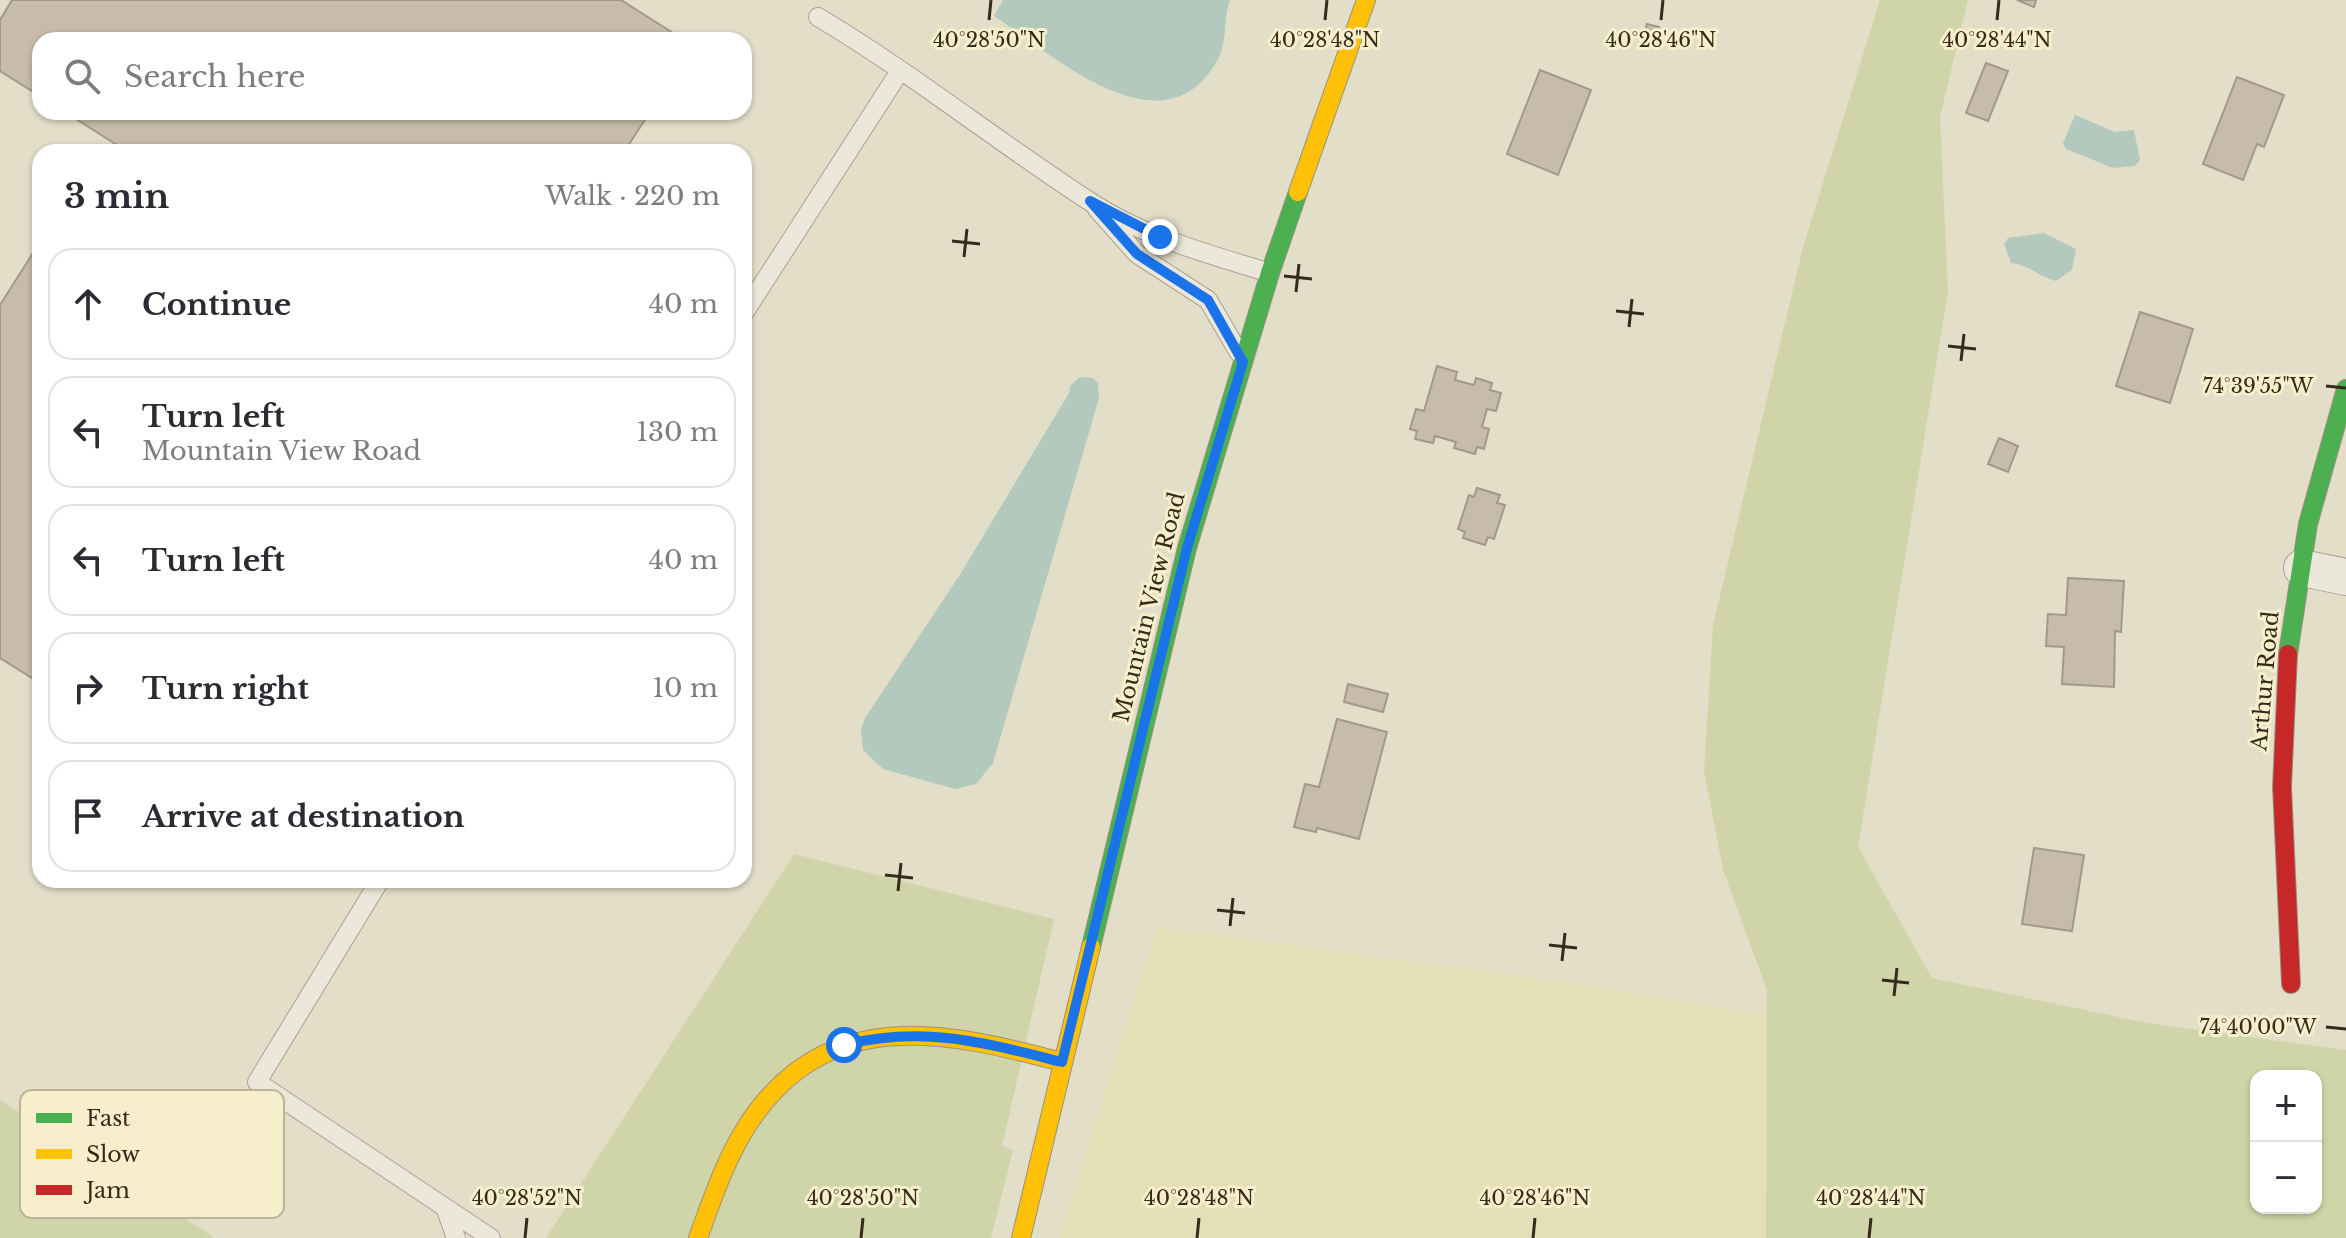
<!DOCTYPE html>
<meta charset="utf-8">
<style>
body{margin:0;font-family:"Libre Baskerville",serif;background:#f7f7f7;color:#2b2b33}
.controls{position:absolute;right:24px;bottom:24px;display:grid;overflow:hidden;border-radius:16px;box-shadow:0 2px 6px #0004}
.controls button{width:72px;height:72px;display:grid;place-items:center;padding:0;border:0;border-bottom:2px solid #e1e1e2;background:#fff;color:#2b2b33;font:40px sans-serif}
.stop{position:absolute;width:24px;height:24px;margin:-18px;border:6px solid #1a73e8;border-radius:50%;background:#fff}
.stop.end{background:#1a73e8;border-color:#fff;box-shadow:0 2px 8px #0008}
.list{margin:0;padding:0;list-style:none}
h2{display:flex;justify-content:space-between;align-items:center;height:104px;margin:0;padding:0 32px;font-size:34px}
h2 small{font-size:26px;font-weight:400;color:#7c7c81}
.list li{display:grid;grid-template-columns:52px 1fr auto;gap:24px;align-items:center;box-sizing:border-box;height:112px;margin:0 16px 16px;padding:0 16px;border:2px solid #e1e1e2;border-radius:24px}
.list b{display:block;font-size:30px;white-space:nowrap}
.list p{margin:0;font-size:26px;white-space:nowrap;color:#7c7c81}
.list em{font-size:26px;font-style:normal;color:#7c7c81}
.icon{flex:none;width:44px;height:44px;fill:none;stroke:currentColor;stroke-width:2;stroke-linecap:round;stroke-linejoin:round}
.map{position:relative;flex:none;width:2346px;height:1238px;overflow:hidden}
.search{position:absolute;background:#fff;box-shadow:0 2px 6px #0004;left:32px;top:32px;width:720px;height:88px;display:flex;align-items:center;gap:20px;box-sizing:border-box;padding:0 28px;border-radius:24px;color:#7c7c81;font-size:30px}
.panel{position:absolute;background:#fff;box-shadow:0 2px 6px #0004;left:32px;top:144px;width:720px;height:744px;border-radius:24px}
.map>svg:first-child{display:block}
.farmland{fill:#e4dfb7}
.green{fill:#d0d5a9;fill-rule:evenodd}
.water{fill:#b4c9be}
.building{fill:#c7bca9;stroke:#a39988;stroke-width:2}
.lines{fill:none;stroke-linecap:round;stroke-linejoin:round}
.lane-casing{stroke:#a8a292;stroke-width:20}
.street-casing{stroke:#a8a292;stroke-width:38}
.fast-casing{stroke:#979182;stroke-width:20}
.slow-casing{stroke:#979182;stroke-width:20}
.jam-casing{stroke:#979182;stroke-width:20}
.lane{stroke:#ebe7da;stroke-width:18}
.street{stroke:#ebe7da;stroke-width:36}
.fast{stroke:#4caf50;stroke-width:18}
.slow{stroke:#ffc107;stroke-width:18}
.jam{stroke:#c62828;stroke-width:18}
.route{stroke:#1a73e8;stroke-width:10}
.ticks{fill:none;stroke:#362a1b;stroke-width:3}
.labels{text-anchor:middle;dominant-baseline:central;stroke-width:6;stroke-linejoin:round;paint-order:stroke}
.street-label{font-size:22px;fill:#362a1b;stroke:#f7eecc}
.key{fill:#f7eecc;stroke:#bdb397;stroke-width:2}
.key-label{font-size:22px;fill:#362a1b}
.ticks-label{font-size:20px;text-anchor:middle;fill:#362a1b;stroke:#f7eecc;stroke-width:6;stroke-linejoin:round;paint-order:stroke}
</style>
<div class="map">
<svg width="2346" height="1238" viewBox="0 0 2346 1238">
<rect width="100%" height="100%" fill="#e3dec8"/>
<path class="farmland" d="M1157 927 1555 981 1767 1016 1766 1238H1059Z"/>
<path class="green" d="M1880 0H1968L1940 117 1948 292 1858 847 1932 978 2147 1023 2346 1050V1238H1766L1767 990 1723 870 1704 771 1713 625 1803 247ZM2256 1076H2316V1208H2256Z
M794 854 1054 919 1002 1146 1013 1150 991 1238H546Z
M0 1100 215 1238H0Z"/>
<path class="water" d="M1003 0H1230C1223 19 1228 40 1218 59 1164 158 1052 54 994 16Z
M2075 115 2115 132 2134 130 2140 160 2135 166 2113 168 2066 149 2063 143Z
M2044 233 2076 249 2072 270 2056 281C2039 277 2030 265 2011 263L2004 244 2008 238Z
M1080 377 1093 378 1098 383 1099 398 993 763 976 784 955 789 883 769 863 750 861 729 865 718 961 573 1069 393 1070 386Z"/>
<path class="building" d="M12 0H621L684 40H40V96L0 71V20Z
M2017 0H2036L2034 7Z
M1647 24 1659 27 1655 38 1644 35Z
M1986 63 2008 71 1988 121 1966 113Z
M1540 70 1591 90 1558 175 1507 154Z
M2237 77 2284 95 2264 147 2257 144 2243 180 2203 164Z
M65 112H650L624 152H128Z
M40 242V683L0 658V305Z
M2140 312 2193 329 2170 403 2116 386Z
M1437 366 1457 372 1455 380 1474 385 1476 378 1492 383 1490 390 1501 393 1496 411 1487 409 1482 427 1489 429 1484 449 1477 447 1475 454 1454 448 1456 442 1435 436 1433 443 1415 439 1417 431 1410 429 1416 409 1424 411Z
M1999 438 2018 446 2008 472 1988 464Z
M1477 488 1500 495 1497 503 1505 505 1494 539 1488 537 1485 545 1463 538 1465 532 1458 529 1469 495 1474 497Z
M2068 578 2124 581 2121 632 2115 631 2114 687 2062 684 2064 647 2046 646 2048 614 2066 615Z
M1348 684 1388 694 1383 712 1344 702Z
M1337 719 1387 732 1359 839 1317 828 1316 832 1294 827 1305 784 1319 787Z
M2034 848 2084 855 2072 931 2022 924Z"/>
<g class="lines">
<g class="lane-casing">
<path id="lane" d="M818 17C912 73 998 142 1089 201 1143 237 1209 254 1270 273
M1097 209 1137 254 1208 300 1239 353
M744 313 900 71
M380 880 257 1082 491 1238
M446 1210 456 1238"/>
</g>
<g class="street-casing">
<path id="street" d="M2302 568 2346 577"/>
</g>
<g class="fast-casing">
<path id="fast" d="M2288 654 2308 524 2346 389
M1091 947 1187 548 1270 273 1298 192"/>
</g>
<g class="slow-casing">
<path id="slow" d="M1298 192 1366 0
M698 1238C712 1200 725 1160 747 1126 825 1004 945 1031 1062 1062
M1021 1238 1091 947"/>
</g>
<g class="jam-casing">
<path id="jam" d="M2288 654 2282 787 2291 984"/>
</g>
<use href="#lane" class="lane"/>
<use href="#street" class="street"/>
<use href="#fast" class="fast"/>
<use href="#slow" class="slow"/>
<use href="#jam" class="jam"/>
</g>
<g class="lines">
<path class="route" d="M844 1045C924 1025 985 1043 1062 1062L1187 548 1243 362 1208 300 1137 254 1090 201 1160 237"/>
</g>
<path class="ticks" d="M989 20 991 0M1325 20 1327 0M1661 20 1663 0M1997 20 1999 0M952 241 980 244M964 257 967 229M1284 276 1312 279M1296 292 1299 264M1616 311 1644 314M1629 327 1632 299M1948 346 1976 349M1961 361 1964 334M2326 386 2346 388M885 875 913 878M898 891 901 863M1217 910 1245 913M1230 926 1233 898M1549 945 1577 948M1562 961 1565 933M1882 980 1909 983M1894 996 1897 968M2326 1027 2346 1029M525 1238 527 1218M861 1238 863 1218M1197 1238 1199 1218M1533 1238 1535 1218M1869 1238 1871 1218"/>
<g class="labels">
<g class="street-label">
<text transform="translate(1149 607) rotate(-76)">Mountain View Road</text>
<text transform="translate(2265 681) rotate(-85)">Arthur Road</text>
</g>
</g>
<rect x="20" y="1090" width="264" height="128" rx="12" class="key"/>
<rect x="36" y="1113" width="36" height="10" fill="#4caf50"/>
<rect x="36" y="1149" width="36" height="10" fill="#ffc107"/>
<rect x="36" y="1185" width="36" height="10" fill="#c62828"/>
<g class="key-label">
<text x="86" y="1126">Fast</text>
<text x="86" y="1162">Slow</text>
<text x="86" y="1198">Jam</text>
</g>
<g class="ticks-label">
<text x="989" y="47">40°28'50"N</text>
<text x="1325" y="47">40°28'48"N</text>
<text x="1661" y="47">40°28'46"N</text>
<text x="1997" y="47">40°28'44"N</text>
<text x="2258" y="393">74°39'55"W</text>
<text x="2258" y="1034">74°40'00"W</text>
<text x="527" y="1205">40°28'52"N</text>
<text x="863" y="1205">40°28'50"N</text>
<text x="1199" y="1205">40°28'48"N</text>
<text x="1535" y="1205">40°28'46"N</text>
<text x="1871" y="1205">40°28'44"N</text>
</g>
</svg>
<div class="controls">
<button>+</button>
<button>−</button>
</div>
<div class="stop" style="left:844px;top:1045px"></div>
<div class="stop end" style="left:1160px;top:237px"></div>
<div class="search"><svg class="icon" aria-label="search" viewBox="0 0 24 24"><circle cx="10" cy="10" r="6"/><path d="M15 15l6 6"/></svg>Search here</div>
<section class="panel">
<h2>3 min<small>Walk · 220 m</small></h2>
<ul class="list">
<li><svg class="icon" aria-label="ahead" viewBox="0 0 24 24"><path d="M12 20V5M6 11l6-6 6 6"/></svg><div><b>Continue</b></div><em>40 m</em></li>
<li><svg class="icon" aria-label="left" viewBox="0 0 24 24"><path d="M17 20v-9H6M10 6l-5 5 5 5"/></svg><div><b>Turn left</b><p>Mountain View Road</p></div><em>130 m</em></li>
<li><svg class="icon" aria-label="left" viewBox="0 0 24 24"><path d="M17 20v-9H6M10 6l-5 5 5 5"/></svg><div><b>Turn left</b></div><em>40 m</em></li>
<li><svg class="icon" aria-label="right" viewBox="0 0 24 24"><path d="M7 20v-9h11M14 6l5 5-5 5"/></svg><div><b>Turn right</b></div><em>10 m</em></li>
<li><svg class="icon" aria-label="arrive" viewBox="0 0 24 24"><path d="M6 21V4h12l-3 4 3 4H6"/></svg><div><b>Arrive at destination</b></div></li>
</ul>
</section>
</div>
